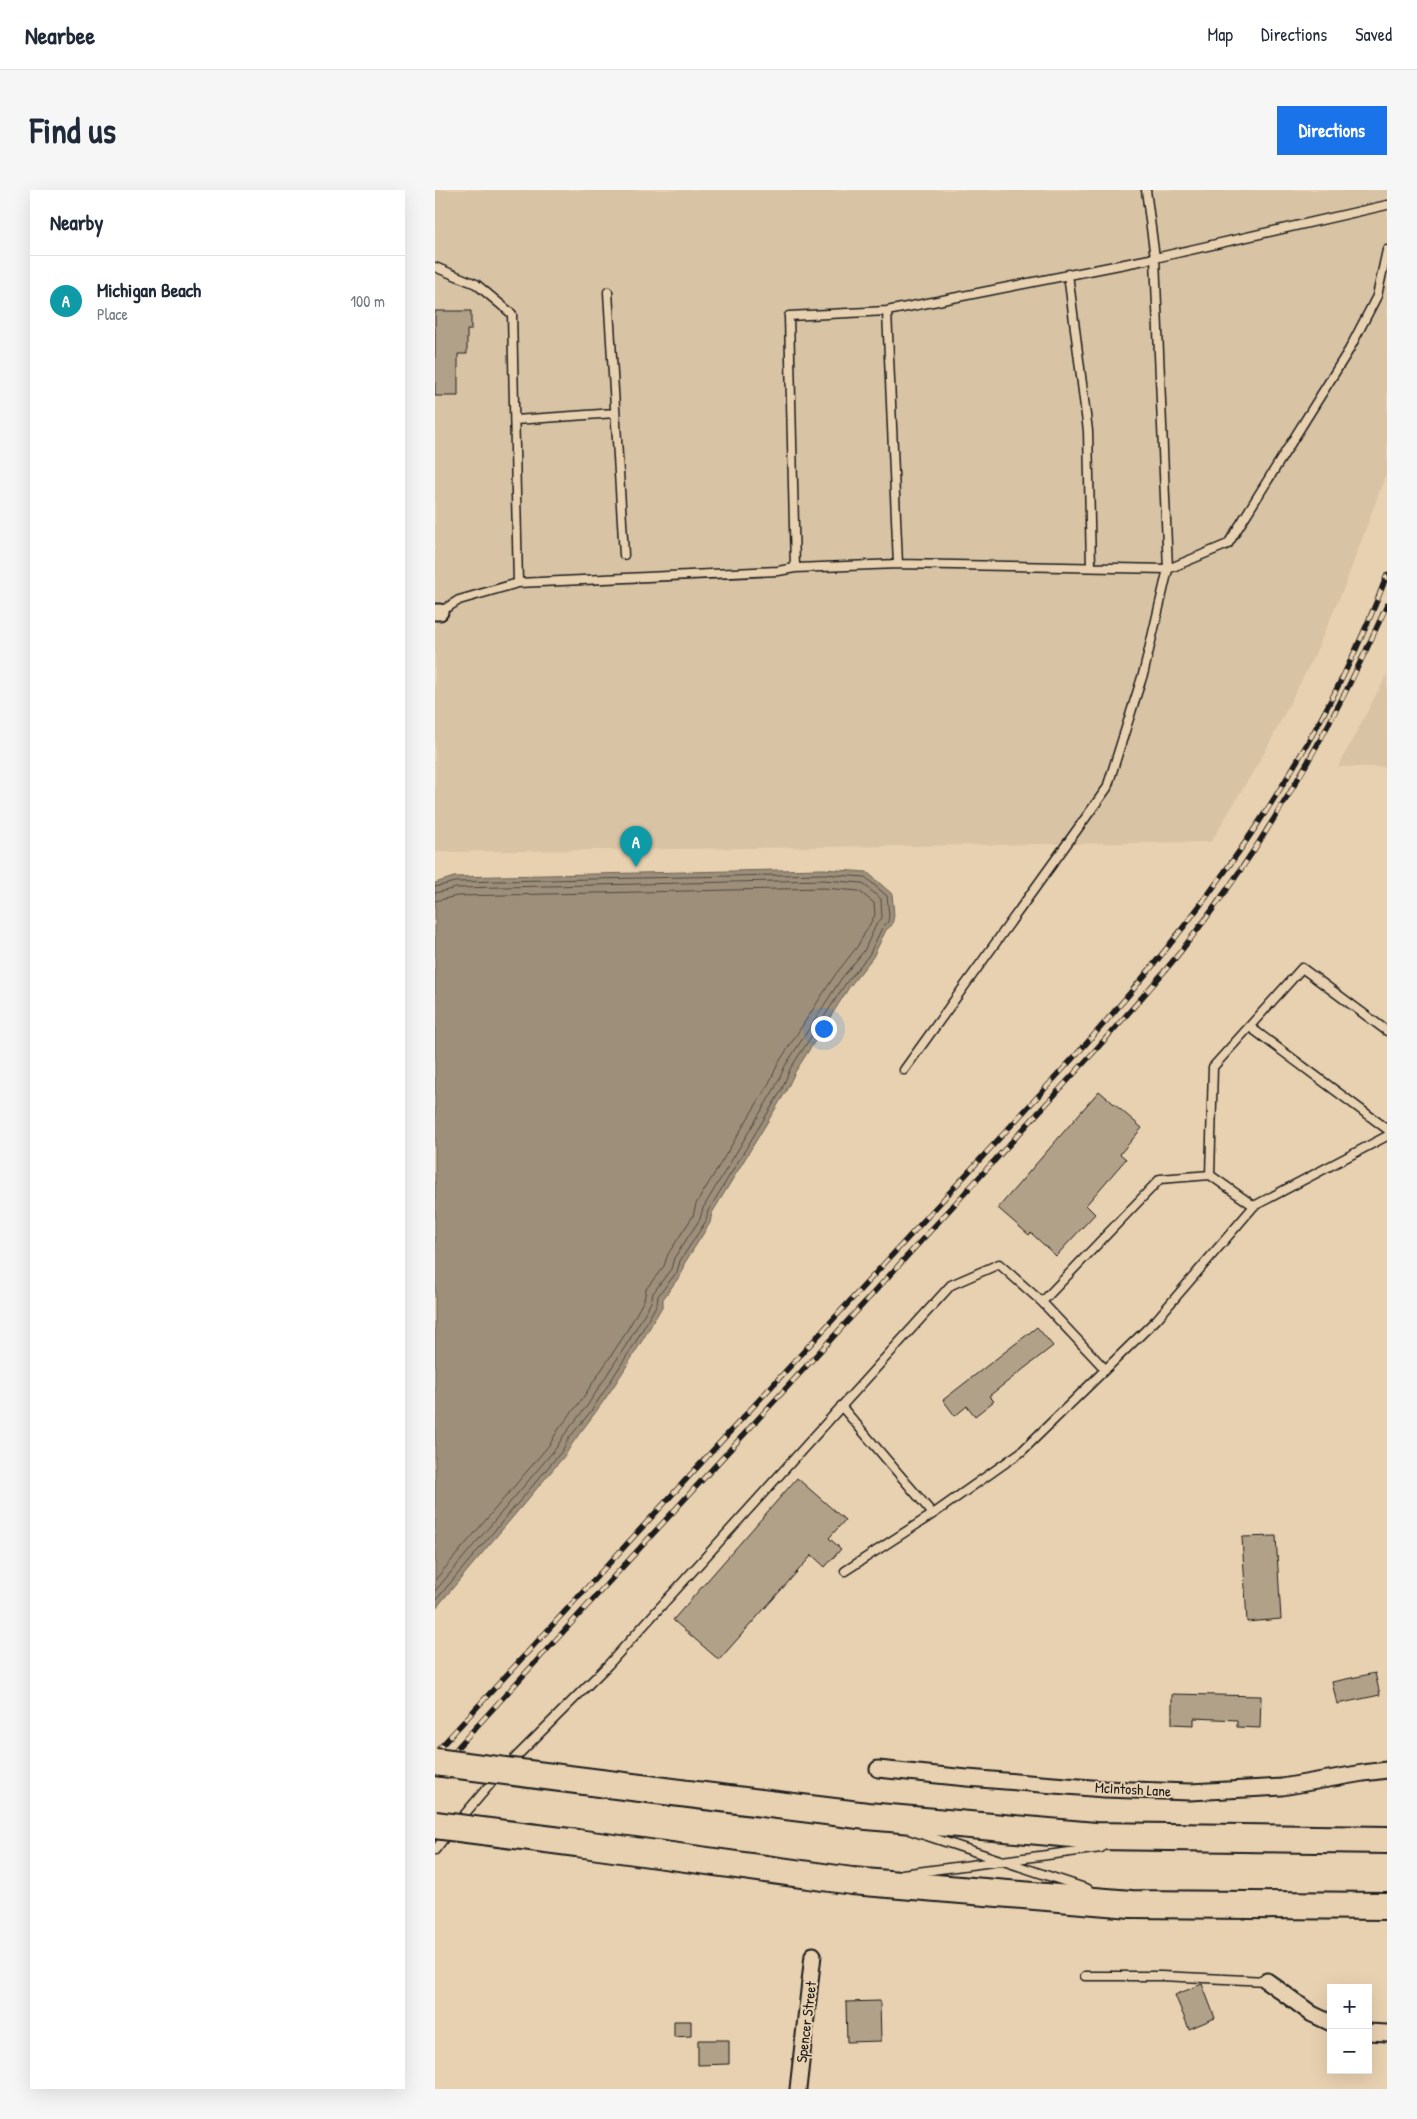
<!DOCTYPE html>
<meta charset="utf-8">
<style>
body{margin:0;font-family:"Patrick Hand",sans-serif;background:#f6f6f7;color:#1f2937}
.controls{position:absolute;right:15px;bottom:15px;display:grid;overflow:hidden;border-radius:0px;box-shadow:0 5px 20px #0002}
.controls button{width:45px;height:45px;display:grid;place-items:center;padding:0;border:0;border-bottom:1px solid #e0e1e3;background:#fff;color:#1f2937;font:25px sans-serif}
.you{position:absolute;left:388px;top:838px;width:18px;height:18px;margin:-12px;border:4px solid #fff;border-radius:50%;background:#1a73e8;box-shadow:0 0 0 8px #1a73e833}
.badge{display:grid;place-items:center;width:32px;height:32px;border-radius:50%;background:#1a73e8;color:#fff;font-size:16px;font-weight:700}
.pin{position:absolute;translate:-50% -41px;filter:drop-shadow(0 1px 2px #0008)}
.pin::after{content:'';position:absolute;top:26px;width:18px;height:15px;background:inherit;clip-path:polygon(0 0,100% 0,50% 100%)}
.list{margin:0;padding:0;list-style:none}
h2{display:flex;justify-content:space-between;align-items:center;height:65px;margin:0;padding:0 20px;font-size:21px}
h2 small{font-size:16px;font-weight:400;color:#747a83}
.list li{display:grid;grid-template-columns:32px 1fr auto;gap:15px;align-items:center;box-sizing:border-box;height:90px;padding:0 20px;border-top:1px solid #e0e1e3}
.list b{display:block;font-size:19px;white-space:nowrap}
.list p{margin:0;font-size:16px;white-space:nowrap;color:#747a83}
.list em{font-size:16px;font-style:normal;color:#747a83}
.map{position:relative;flex:none;width:952px;height:1899px;overflow:hidden;border-radius:0px}
header{display:flex;align-items:center;gap:30px;box-sizing:border-box;height:70px;padding:0 25px;background:#fff;border-bottom:1px solid #e0e1e3}
header strong{font-size:24px}
nav{display:flex;gap:28px;margin-inline-start:auto;font-size:18px}
.intro{display:flex;align-items:center;justify-content:space-between;box-sizing:border-box;height:120px;padding:0 30px}
h1{margin:0;font-size:35px}
.button{padding:12px 22px;border-radius:0px;background:#1a73e8;color:#fff;font-size:18px;font-weight:700}
main{display:flex;gap:30px;padding:0 30px}
aside{flex:1;background:#fff;border-radius:0px;box-shadow:0 5px 20px #0002}
.map>svg:first-child{display:block}
.built{fill:#d8c3a4}
.water{fill:#9d8f7a;stroke:#696154}
.lines{fill:none;stroke-linecap:round;stroke-linejoin:round}
.shore{stroke:#504a42;stroke-width:1}
.building{fill:#b2a189;stroke:#1c1c1c}
.service-casing{stroke:#1c1c1c;stroke-width:11}
.minor-casing{stroke:#1c1c1c;stroke-width:19}
.motorway-casing{stroke:#1c1c1c;stroke-width:30}
.service{stroke:#e8d1b0;stroke-width:8}
.minor{stroke:#e8d1b0;stroke-width:15}
.motorway{stroke:#e8d1b0;stroke-width:26}
.rail-casing{stroke:#1c1c1c;stroke-width:5.5}
.rail{stroke:#e8d1b0;stroke-width:4;stroke-dasharray:11;stroke-linecap:butt}
.motorway-bridge-casing{stroke:#1c1c1c;stroke-width:30;stroke-linecap:butt}
.motorway-bridge{stroke:#e8d1b0;stroke-width:26}
.labels{text-anchor:middle;dominant-baseline:central;stroke-width:4;stroke-linejoin:round;paint-order:stroke}
.street-label{font-size:15px;fill:#1c1c1c;stroke:#e8d1b0}
</style>
<header>
<strong>Nearbee</strong>
<nav><a>Map</a><a>Directions</a><a>Saved</a></nav>
</header>
<div class="intro"><h1>Find us</h1><a class="button">Directions</a></div>
<main>
<aside>
<h2>Nearby<small></small></h2>
<ul class="list">
<li><span class="badge" style="background:#0f9aa8">A</span><div><b>Michigan Beach</b><p>Place</p></div><em>100 m</em></li>
</ul>
</aside>
<div class="map">
<svg width="952" height="1899" viewBox="0 0 952 1899">
<rect width="100%" height="100%" fill="#e8d1b0"/>
<filter id="ink" filterUnits="userSpaceOnUse"><feTurbulence type="fractalNoise" baseFrequency=".02" numOctaves="2"/><feDisplacementMap in="SourceGraphic" scale="10" xChannelSelector="R" yChannelSelector="G"/><feConvolveMatrix kernelMatrix="1 2 1 2 8 2 1 2 1" color-interpolation-filters="sRGB"/></filter>
<g filter="url(#ink)">
<path class="built" d="M0 0H952V281L910 395 880 464 831 560 776 652 0 662Z
M952 484V577H903Z"/>
<path class="water" d="M389 679 432 682 457 704 459 725 457 735 451 740 438 767 415 796 360 882 350 903 277 1023 275 1033 249 1074 247 1083 228 1109V1115C207 1151 185 1189 160 1223 150 1237 139 1249 131 1264L0 1419V693L19 687Z"/>
<g class="lines">
<path class="shore" d="M0 697 20 692 389 684 430 687 452 706 454 725 453 732 447 738 434 765 411 793 355 879 346 901 273 1021 271 1031 245 1071 242 1082 223 1106 222 1114 200 1153 157 1220 134 1248 127 1261 0 1411
M0 703 21 698 389 690 427 693 446 709 447 728 441 735 429 761 406 789 350 876 340 898 268 1018 265 1029 239 1068 236 1079 218 1103 216 1112 195 1149 152 1216 129 1245 121 1258 0 1401
M0 711 22 706 389 698 424 701 439 713 440 725 422 757 400 785 344 872 333 895 261 1014 258 1026 233 1064 229 1076 211 1099 209 1110 189 1146 145 1212 123 1240 115 1254 0 1390"/>
</g>
<path class="building" d="M0 121H36V140H32V164H23V206H0Z
M664 901 707 938 685 964 691 969 651 1015 660 1024 621 1066 596 1043 594 1045 563 1018Z
M602 1137 618 1156 554 1206 559 1211 540 1226 532 1216 520 1226 508 1210Z
M362 1288 410 1330 394 1348 406 1359 390 1377 377 1365 284 1470 238 1430Z
M841 1346 846 1429 812 1432 807 1347Z
M940 1483 945 1505 902 1514 897 1492Z
M737 1504 826 1506 825 1538 802 1537V1530L759 1528V1535L737 1534Z
M767 1794 780 1828 754 1839 740 1805Z
M445 1811 446 1851 412 1852 411 1812Z
M239 1831H256V1846L239 1847Z
M263 1850H294V1874L263 1875Z"/>
<g class="lines">
<g class="service-casing">
<path id="service" d="M952 15 720 68 452 121 354 126 360 378 463 374 733 379 793 354 914 160 942 106 952 60
M0 77 41 94 77 124 83 393 24 410 5 422
M633 84 653 241 656 377
M173 102 189 365
M452 121 463 374
M80 230 180 223
M83 393 343 381 360 378
M815 837 952 939
M469 880 672 598 709 481 733 379 720 68 711 0
M775 985 778 877 867 778 952 841
M819 1016 952 946
M607 1112 670 1179
M406 1216 498 1324
M73 1575 173 1475 516 1095 564 1074 607 1112 725 989 775 985 819 1016 722 1129 586 1262 498 1324 410 1381
M23 1632 63 1585
M477 1641 653 1699
M0 1660 14 1642
M467 1684 666 1658
M650 1786H726L832 1791"/>
</g>
<g class="minor-casing">
<path id="minor" d="M0 422H5
M443 1579 532 1588 669 1599 755 1602 847 1597 928 1583 952 1580
M832 1791 877 1824 896 1833
M933 1842 952 1843
M363 1899 378 1765"/>
</g>
<g class="motorway-casing">
<path id="motorway" d="M173 1594 432 1626 660 1646 952 1650
M142 1653 417 1691 696 1714 952 1716"/>
</g>
<use href="#service" class="service"/>
<use href="#minor" class="minor"/>
<use href="#motorway" class="motorway"/>
<g class="rail-casing">
<path id="rail" d="M0 1563 650 855C774 716 886 561 952 385
M0 1582 657 864C687 830 718 796 746 761 830 655 897 538 952 415"/>
</g>
<use href="#rail" class="rail"/>
<g class="motorway-bridge-casing">
<path id="motorway-bridge" d="M0 1572 173 1594
M0 1635 142 1653"/>
</g>
<use href="#motorway-bridge" class="motorway-bridge"/>
</g>
</g>
<g class="labels">
<g class="street-label">
<text transform="translate(698 1599) rotate(3)">McIntosh Lane</text>
<text transform="translate(371 1832) rotate(-83)">Spencer Street</text>
</g>
</g>
</svg>
<div class="controls">
<button>+</button>
<button>−</button>
</div>
<div class="you"></div>
<div class="pin badge" style="left:201px;top:677px;background:#0f9aa8">A</div>
</div>
</main>
